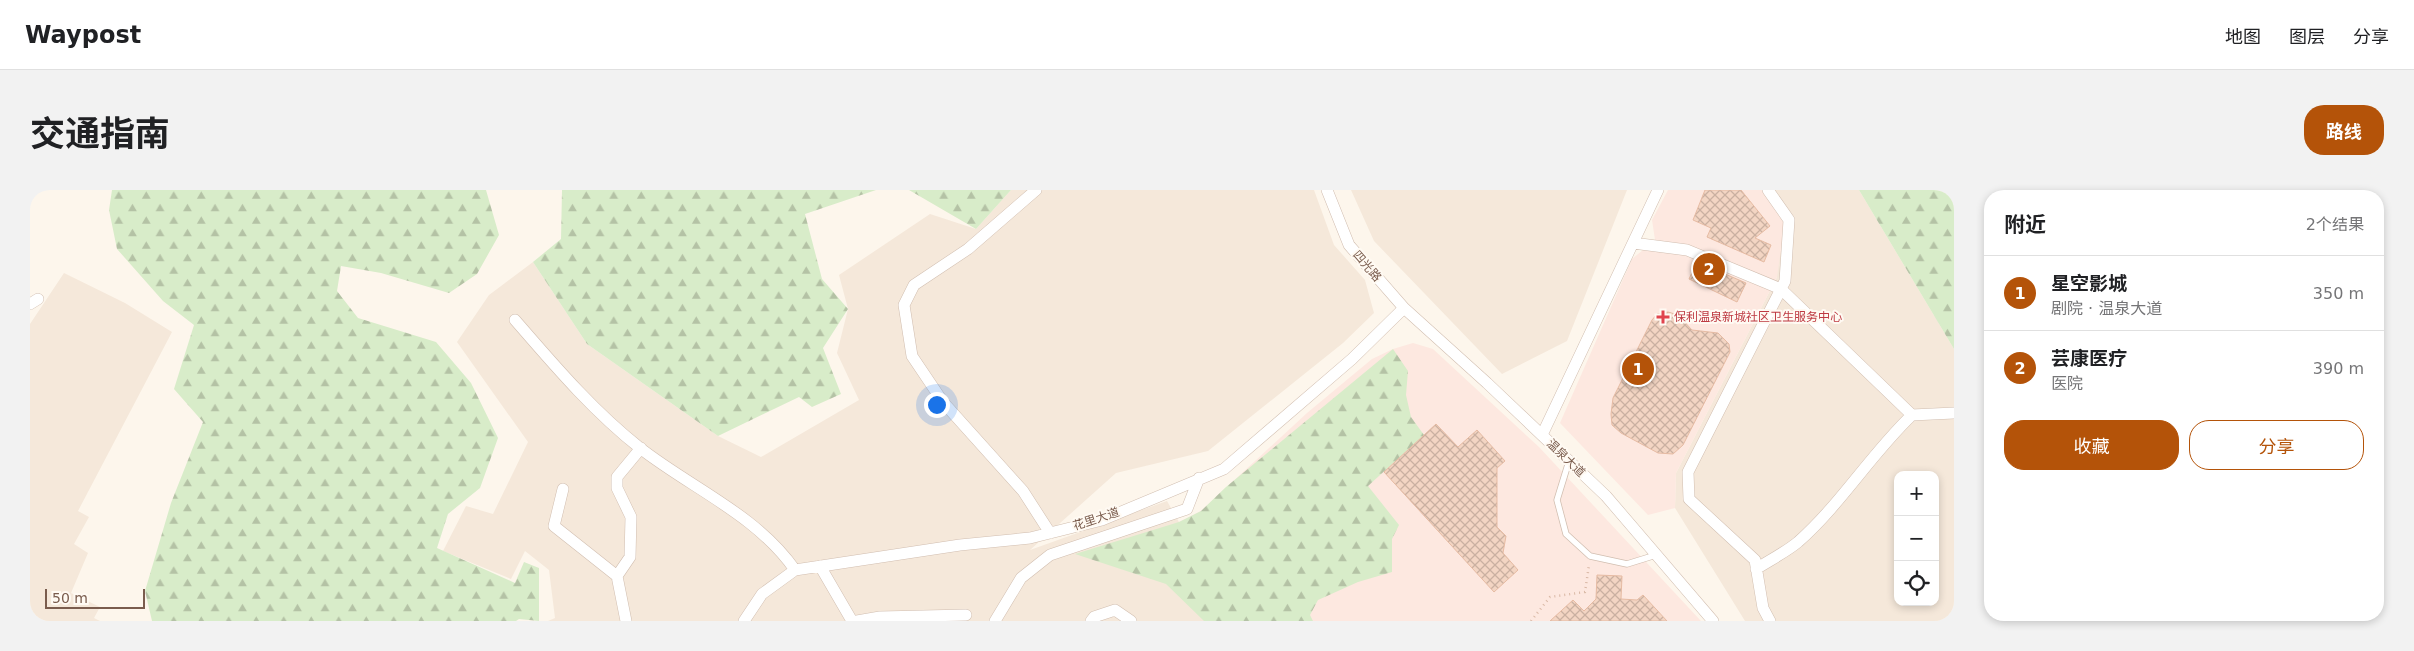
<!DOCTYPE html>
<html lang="zh">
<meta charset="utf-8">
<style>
body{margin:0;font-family:"DejaVu Sans","Noto Sans SC",sans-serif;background:#f2f2f2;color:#202124}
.controls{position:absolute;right:15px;bottom:15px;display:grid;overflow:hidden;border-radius:10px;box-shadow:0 2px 8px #0003}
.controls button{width:45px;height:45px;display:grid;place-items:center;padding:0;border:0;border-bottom:1px solid #e0e0e0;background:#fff;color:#202124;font:25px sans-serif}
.scale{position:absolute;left:15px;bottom:12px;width:100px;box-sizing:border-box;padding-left:5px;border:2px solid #7a5c4d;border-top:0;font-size:14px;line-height:18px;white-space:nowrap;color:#7a5c4d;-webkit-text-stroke:4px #fffaf3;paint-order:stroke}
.you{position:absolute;left:906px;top:214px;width:18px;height:18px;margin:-12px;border:4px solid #fff;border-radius:50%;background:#1a73e8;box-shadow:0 0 0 8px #1a73e833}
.badge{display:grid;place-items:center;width:32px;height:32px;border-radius:50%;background:#b45309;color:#fff;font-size:16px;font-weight:700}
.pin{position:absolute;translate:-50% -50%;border:2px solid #fff;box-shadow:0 1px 5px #0006}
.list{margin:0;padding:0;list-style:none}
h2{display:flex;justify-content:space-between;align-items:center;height:65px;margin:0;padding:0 20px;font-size:21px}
h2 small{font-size:16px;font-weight:400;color:#757577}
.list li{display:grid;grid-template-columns:32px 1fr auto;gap:15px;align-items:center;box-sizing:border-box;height:75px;padding:0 20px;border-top:1px solid #e0e0e0}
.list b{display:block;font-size:19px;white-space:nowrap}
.list p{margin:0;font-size:16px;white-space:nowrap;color:#757577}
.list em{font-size:16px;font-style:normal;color:#757577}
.actions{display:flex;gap:10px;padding:15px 20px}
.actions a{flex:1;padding:11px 0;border:1px solid #b45309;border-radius:20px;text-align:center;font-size:18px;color:#b45309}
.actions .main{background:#b45309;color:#fff}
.icon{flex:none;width:28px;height:28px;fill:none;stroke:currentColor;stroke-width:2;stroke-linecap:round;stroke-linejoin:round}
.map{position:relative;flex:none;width:1924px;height:431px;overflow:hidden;border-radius:20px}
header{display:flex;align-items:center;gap:30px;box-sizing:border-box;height:70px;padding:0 25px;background:#fff;border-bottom:1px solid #e0e0e0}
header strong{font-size:24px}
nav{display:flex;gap:28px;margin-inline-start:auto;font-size:18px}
.intro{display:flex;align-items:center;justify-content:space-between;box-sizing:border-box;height:120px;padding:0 30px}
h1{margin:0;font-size:35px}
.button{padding:12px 22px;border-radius:20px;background:#b45309;color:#fff;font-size:18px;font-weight:700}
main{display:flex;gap:30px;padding:0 30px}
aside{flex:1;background:#fff;border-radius:20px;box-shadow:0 2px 8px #0003}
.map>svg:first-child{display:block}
.residential{fill:#f5e8da;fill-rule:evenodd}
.commercial{fill:#fde8e0}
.forest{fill:url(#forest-firs)}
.building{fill:url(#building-cross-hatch);stroke:#e6bba3}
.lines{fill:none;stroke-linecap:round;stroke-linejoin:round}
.service-casing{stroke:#d1beb0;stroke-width:7}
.minor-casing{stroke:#d1beb0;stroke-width:12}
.path{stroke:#d9b8a5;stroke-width:2.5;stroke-dasharray:1 4;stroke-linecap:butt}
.service{stroke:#fff;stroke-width:5.5}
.minor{stroke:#fff;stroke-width:11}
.health-dot{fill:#e0444e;stroke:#fffaf3;stroke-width:2}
.labels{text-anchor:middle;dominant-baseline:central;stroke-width:4;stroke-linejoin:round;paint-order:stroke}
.street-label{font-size:12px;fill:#7a5c4d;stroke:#fffaf3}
.health-label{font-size:12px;fill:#be3a42;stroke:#fffaf3;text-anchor:start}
</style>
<header>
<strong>Waypost</strong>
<nav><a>地图</a><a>图层</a><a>分享</a></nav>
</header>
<div class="intro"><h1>交通指南</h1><a class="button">路线</a></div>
<main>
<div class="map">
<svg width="1924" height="431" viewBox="0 0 1924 431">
<defs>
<pattern id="forest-firs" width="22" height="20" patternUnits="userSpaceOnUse" patternTransform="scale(1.25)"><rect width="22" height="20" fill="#d8ecc9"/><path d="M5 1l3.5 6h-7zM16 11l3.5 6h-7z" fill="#b4c2a5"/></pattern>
<pattern id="building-cross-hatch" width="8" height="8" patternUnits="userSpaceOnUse" patternTransform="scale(1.25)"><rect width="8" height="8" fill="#f3d5c3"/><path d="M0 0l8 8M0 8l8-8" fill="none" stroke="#cab0a1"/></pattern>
</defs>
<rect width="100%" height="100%" fill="#fdf6ec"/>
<path class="residential" d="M981 0H1284L1304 55 1335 90 1344 123 1313 153 1178 261 1086 283 1000 360 1137 311 1149 332 1176 431H518L525 428 519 380 495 361 481 389 413 361 436 316 463 324 498 252 427 152 459 105 503 72 557 154 688 246 731 267 829 210 807 163 818 119 809 85 900 24 946 39Z
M1321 0H1597L1537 151 1472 184 1344 51Z
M1744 0H1829L1924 159V431H1715L1645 318 1646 283 1747 87ZM1868 285H1905V412H1868Z
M34 83 95 113 142 142 48 321 59 327 44 354 58 363 41 403 70 417 64 428 70 431H0V134Z"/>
<path class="commercial" d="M1638 0H1744L1757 19 1747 87 1646 283 1645 318 1618 325 1530 233 1602 69 1625 50 1622 30Z
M1383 153 1403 159 1509 257 1671 431H1176L1149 332 1171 321 1277 223 1342 169 1363 159Z"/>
<path class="forest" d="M82 0H456L469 45 447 84 419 103 351 83 311 76 307 101 328 128 406 152 441 193 468 248 450 298 418 324 407 358 485 393 494 372 509 378V431L489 429 486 431H122L115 401 141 313 173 232 144 199 164 135 133 111 87 59 79 20Z
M532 0H846L775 24 792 89 818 119 793 158 811 204 782 217 769 207 688 246 557 154 503 72 531 49Z
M879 0H981L946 39Z
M1829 0H1924V159Z
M1363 159 1378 181 1376 205 1381 227 1394 245 1338 296 1369 335 1362 349V382L1328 392 1288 410 1280 425 1283 431H1174L1136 394 1045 364 1149 332 1171 321 1196 297Z"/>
<path class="building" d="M1675 0H1711L1740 36 1725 48 1741 55 1734 72 1677 47 1681 38 1663 30Z
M1667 72 1716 93 1707 112 1659 89Z
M1638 122 1648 125 1662 140 1688 143 1699 154 1700 162 1653 255 1643 264 1628 263 1591 243 1582 235 1581 224 1583 208 1622 130 1627 124Z
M1406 234 1428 257 1447 240 1475 271 1467 278V337L1476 346 1473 363 1488 380 1464 402 1354 282Z
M1567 385 1592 386 1591 409 1607 410 1613 405 1637 431H1520L1543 410 1554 421 1566 409Z"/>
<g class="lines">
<g class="service-casing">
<path id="service" d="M1539 271 1527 310 1536 344 1560 366 1597 374 1626 365"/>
</g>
<g class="minor-casing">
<path id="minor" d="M1006 0 938 59 884 95 874 115 882 166 913 212 993 301 1020 343
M1297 0 1319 55 1374 118 1457 193 1576 306 1683 431
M1738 0 1759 30 1755 91 1658 282 1659 309 1725 370 1733 418 1740 431
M1603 53 1657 60 1751 99 1882 225
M0 114 8 109
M485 130C524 175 563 221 610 258 661 298 727 325 765 380
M1512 245 1628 0
M533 299 524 336 587 386
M790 376 822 431
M1726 379C1740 370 1756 362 1768 352 1811 314 1841 264 1882 225L1924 223
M596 431 587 386 600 367 601 327 587 298V287L611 258
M714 431 732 404 765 380 930 355 1000 348 1072 330 1194 279 1322 169 1374 118
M827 431 850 427 936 425
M965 431 991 388 1020 365 1157 319 1169 288
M1061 431 1064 427 1085 420 1101 431"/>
</g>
<path class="path" d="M1501 431 1520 407 1555 402 1559 375"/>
<use href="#service" class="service"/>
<use href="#minor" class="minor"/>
</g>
<path class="health-dot" d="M1630.5 119.5h5v5h5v5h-5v5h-5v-5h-5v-5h5z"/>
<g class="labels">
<g class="street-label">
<text transform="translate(1337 76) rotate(49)">四光路</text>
<text transform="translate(1536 268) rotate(44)">温泉大道</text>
<text transform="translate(1066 329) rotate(-18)">花里大道</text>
</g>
<g class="health-label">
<text x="1644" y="127">保利温泉新城社区卫生服务中心</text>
</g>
</g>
</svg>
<div class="controls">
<button>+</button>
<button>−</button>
<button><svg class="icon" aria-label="locate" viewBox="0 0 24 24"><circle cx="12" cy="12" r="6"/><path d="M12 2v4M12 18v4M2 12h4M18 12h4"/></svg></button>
</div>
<div class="scale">50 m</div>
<div class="you"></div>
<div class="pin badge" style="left:1608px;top:179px">1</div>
<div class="pin badge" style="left:1679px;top:79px">2</div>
</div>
<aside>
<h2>附近<small>2个结果</small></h2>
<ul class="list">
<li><span class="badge">1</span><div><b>星空影城</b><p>剧院 · 温泉大道</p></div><em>350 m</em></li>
<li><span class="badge">2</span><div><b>芸康医疗</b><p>医院</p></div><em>390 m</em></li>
</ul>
<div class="actions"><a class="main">收藏</a><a>分享</a></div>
</aside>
</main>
